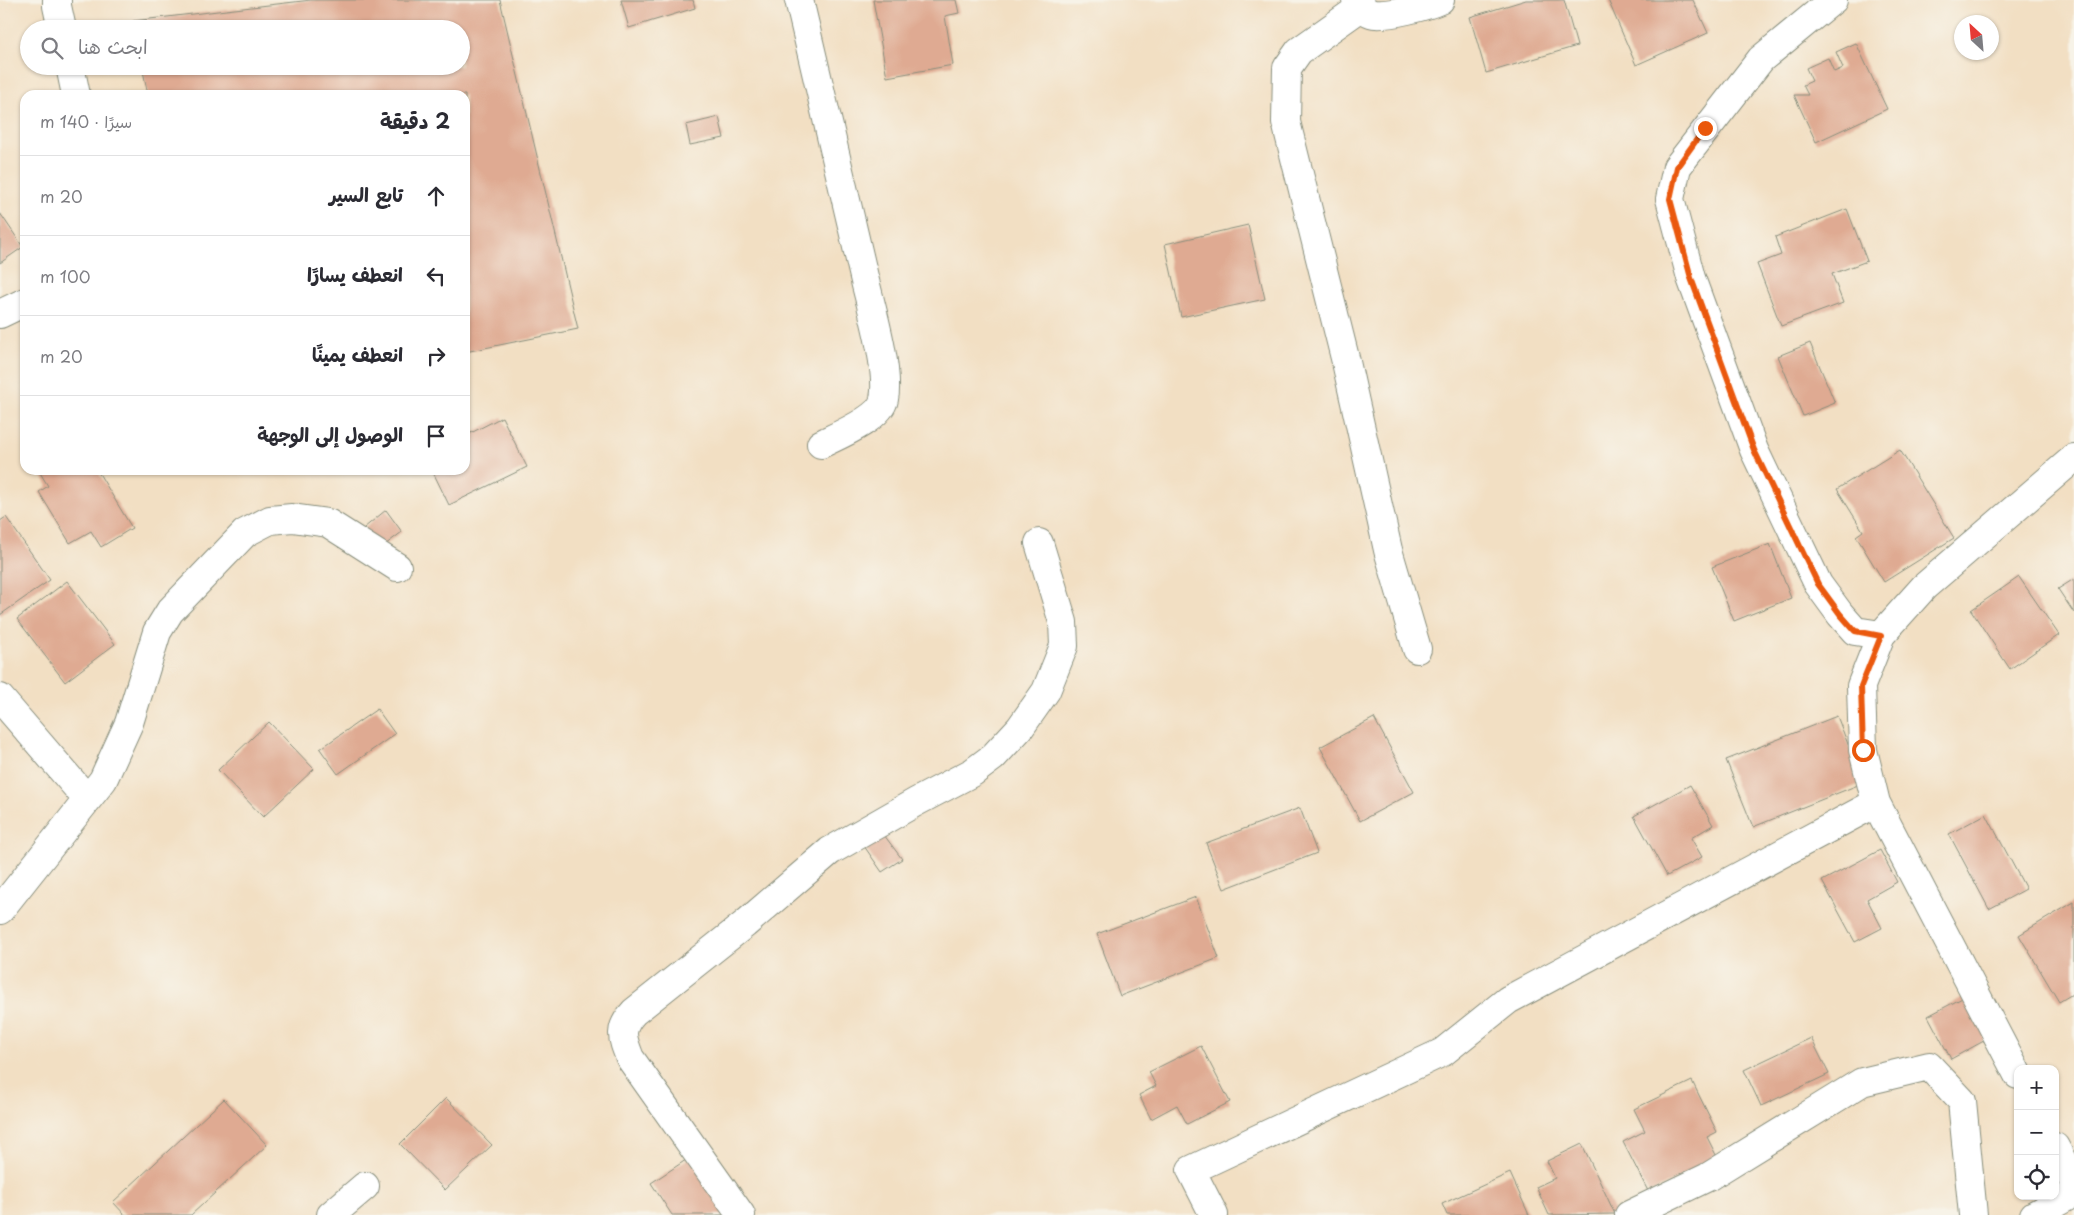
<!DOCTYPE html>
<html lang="ar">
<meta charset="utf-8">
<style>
body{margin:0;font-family:"Playpen Sans","Playpen Sans Arabic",sans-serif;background:#f7f7f7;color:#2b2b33;direction:rtl}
.controls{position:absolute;right:15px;bottom:15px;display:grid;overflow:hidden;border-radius:10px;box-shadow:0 1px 4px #0004}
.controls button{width:45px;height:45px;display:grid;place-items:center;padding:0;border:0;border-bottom:1px solid #e1e1e2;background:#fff;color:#2b2b33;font:25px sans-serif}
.compass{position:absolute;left:1954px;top:15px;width:45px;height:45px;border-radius:50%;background:#fff;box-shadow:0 1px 4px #0004;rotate:334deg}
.stop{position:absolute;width:15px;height:15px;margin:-11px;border:4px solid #ea580c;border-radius:50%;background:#fff}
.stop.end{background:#ea580c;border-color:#fff;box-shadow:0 1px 5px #0008}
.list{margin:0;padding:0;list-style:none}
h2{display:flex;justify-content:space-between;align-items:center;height:65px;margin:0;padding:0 20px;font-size:21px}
h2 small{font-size:16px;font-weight:400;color:#7c7c81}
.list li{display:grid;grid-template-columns:32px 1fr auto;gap:15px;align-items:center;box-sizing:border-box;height:80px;padding:0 20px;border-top:1px solid #e1e1e2}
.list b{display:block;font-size:19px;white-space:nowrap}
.list em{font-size:16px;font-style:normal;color:#7c7c81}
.icon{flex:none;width:28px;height:28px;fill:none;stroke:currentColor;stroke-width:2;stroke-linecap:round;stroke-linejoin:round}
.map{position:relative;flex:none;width:2074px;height:1215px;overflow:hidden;direction:ltr}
.search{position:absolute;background:#fff;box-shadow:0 1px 4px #0004;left:20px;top:20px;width:450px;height:55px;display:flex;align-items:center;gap:12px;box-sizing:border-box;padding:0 18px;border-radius:28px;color:#7c7c81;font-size:19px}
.panel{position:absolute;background:#fff;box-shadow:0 1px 4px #0004;left:20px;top:90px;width:450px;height:385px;border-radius:15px;direction:rtl}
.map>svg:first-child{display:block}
.building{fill:#dfaa92}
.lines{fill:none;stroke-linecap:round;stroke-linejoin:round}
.minor-casing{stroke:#888e7c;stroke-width:30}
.minor{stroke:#fff;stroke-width:28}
.route{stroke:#ea580c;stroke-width:6}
</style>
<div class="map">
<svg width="2074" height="1215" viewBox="0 0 2074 1215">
<rect width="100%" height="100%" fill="#f7f3e8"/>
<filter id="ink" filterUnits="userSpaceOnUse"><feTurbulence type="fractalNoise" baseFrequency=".02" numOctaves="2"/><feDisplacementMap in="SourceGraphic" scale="10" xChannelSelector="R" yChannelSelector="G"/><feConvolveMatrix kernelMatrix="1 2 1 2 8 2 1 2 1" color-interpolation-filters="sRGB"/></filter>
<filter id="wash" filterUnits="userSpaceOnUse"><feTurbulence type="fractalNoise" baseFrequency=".0096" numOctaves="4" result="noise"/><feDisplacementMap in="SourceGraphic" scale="20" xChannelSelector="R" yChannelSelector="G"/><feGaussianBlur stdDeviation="1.12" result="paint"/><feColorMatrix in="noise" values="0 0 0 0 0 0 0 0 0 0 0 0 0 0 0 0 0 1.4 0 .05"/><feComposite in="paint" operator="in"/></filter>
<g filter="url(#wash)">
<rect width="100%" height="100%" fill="#f2dfc3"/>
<g id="blocks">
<path class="building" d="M311 0H500L578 329 465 352V95H148L142 66H461V29H134L133 21Z
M621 0H693L695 8 629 28Z
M873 0H956L959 13 945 16 953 65 887 77Z
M1526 0H1564L1577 46 1486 73 1470 17Z
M1608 0H1693L1708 33 1636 65Z
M1856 43 1887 109 1816 142 1794 95H1808L1803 85 1812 81 1806 68 1828 58 1834 72 1843 68 1836 52Z
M719 117 724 138 690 145 686 125Z
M1847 209 1867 261 1832 274 1843 303 1781 326 1757 264 1781 255 1775 237Z
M0 213 23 247 0 263Z
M1248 225 1265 299 1181 317 1165 244Z
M1810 343 1835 403 1803 416 1778 356Z
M502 417 527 467 449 505 432 470H465V436Z
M1900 450 1954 538 1884 582 1856 536 1863 531 1837 489Z
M40 470H97L132 528 101 547 91 531 70 543 39 492 48 486 39 471Z
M386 510 402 532 381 548 364 528Z
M6 517 50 580 0 615V521Z
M1770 544 1791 598 1734 621 1712 567Z
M2019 577 2059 635 2010 669 1971 610Z
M2074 579V613L2058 589Z
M67 581 115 644 65 682 17 619Z
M377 709 395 734 338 774 320 749Z
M1837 716 1863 783 1753 827 1726 760Z
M1374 718 1414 792 1360 821 1320 747Z
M269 722 314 769 263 817 218 770Z
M1690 785 1713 825 1691 838 1702 857 1667 876 1634 816Z
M1300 808 1317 853 1224 889 1206 843Z
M1986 814 2026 889 1989 909 1949 834Z
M884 835 902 859 882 872 864 846Z
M1880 850 1897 882 1867 899 1882 928 1855 942 1822 881Z
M1196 897 1219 958 1120 996 1097 934Z
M2074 902V993L2059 1002 2019 935Z
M1968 995 1991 1037 1951 1059 1928 1016Z
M1811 1038 1829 1074 1761 1106 1744 1070Z
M1201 1046 1230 1102 1187 1124 1177 1105 1151 1119 1139 1095 1156 1086 1149 1072Z
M1692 1081 1717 1132 1707 1137 1718 1159 1649 1193 1623 1142 1645 1131 1634 1109Z
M446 1098 492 1145 445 1190 400 1144Z
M224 1099 267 1145 191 1215H125L113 1202Z
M1582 1144 1615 1214 1549 1215 1536 1187 1555 1178 1547 1161Z
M695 1154 732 1210 724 1215H672L651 1183Z
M1510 1173 1529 1215H1447L1442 1204Z"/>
</g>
</g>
<g filter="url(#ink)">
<use href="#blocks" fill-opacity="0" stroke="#888e7c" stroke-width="1"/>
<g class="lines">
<g class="minor-casing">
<path id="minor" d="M57 0V6L62 29
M799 0C821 92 842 184 864 277 871 306 890 371 884 399 881 418 837 436 821 444
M1356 0C1360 6 1367 13 1374 14 1388 16 1427 6 1440 0
M1833 0 1761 59 1677 167 1670 199 1691 278 1754 450 1818 584 1840 614 1855 631 1881 635
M1361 7 1299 51 1287 68 1286 122 1346 362 1388 550 1417 649
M70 66 76 95
M0 314 25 302
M0 698 87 799
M0 910 103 780 129 723 157 632 170 611 245 533 270 520 292 518 328 523 397 567
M2018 1075 1876 803 1863 750 1861 686 1881 635 1924 587 2074 458
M2055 1147 2074 1183
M331 1215 365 1186
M741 1215 630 1058C622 1038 618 1029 634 1012L745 924 830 851 916 802 973 772 993 757 1020 728 1046 691 1064 646 1063 622 1039 543
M1214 1215 1191 1170 1443 1052 1508 1000 1876 803
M1629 1215 1708 1177 1862 1082 1929 1066 1962 1101 1973 1215
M2034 1215 2074 1193"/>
</g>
<use href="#minor" class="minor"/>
</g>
</g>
<g class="lines" filter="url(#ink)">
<path class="route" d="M1705 128 1677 167 1670 199 1691 278 1754 450 1818 584 1840 614 1855 631 1881 636 1861 686 1863 750"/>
</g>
</svg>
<div class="controls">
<button>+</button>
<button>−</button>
<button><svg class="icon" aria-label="locate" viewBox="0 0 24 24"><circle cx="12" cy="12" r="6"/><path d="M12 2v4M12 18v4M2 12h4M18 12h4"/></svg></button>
</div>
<svg class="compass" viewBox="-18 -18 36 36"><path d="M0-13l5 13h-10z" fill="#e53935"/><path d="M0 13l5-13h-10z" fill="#7c7c81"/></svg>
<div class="stop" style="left:1863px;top:750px"></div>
<div class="stop end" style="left:1705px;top:128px"></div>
<div class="search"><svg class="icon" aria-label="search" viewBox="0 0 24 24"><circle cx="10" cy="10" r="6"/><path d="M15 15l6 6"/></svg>ابحث هنا</div>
<section class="panel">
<h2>2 دقيقة<small>سيرًا · 140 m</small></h2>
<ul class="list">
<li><svg class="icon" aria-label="ahead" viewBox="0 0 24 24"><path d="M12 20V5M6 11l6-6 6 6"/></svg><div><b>تابع السير</b></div><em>20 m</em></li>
<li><svg class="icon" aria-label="left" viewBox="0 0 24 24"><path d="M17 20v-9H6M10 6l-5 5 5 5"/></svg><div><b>انعطف يسارًا</b></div><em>100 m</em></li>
<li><svg class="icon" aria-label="right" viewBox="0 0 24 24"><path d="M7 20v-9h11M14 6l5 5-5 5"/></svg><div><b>انعطف يمينًا</b></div><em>20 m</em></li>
<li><svg class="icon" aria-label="arrive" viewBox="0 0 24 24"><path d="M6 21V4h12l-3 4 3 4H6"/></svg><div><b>الوصول إلى الوجهة</b></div></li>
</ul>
</section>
</div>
